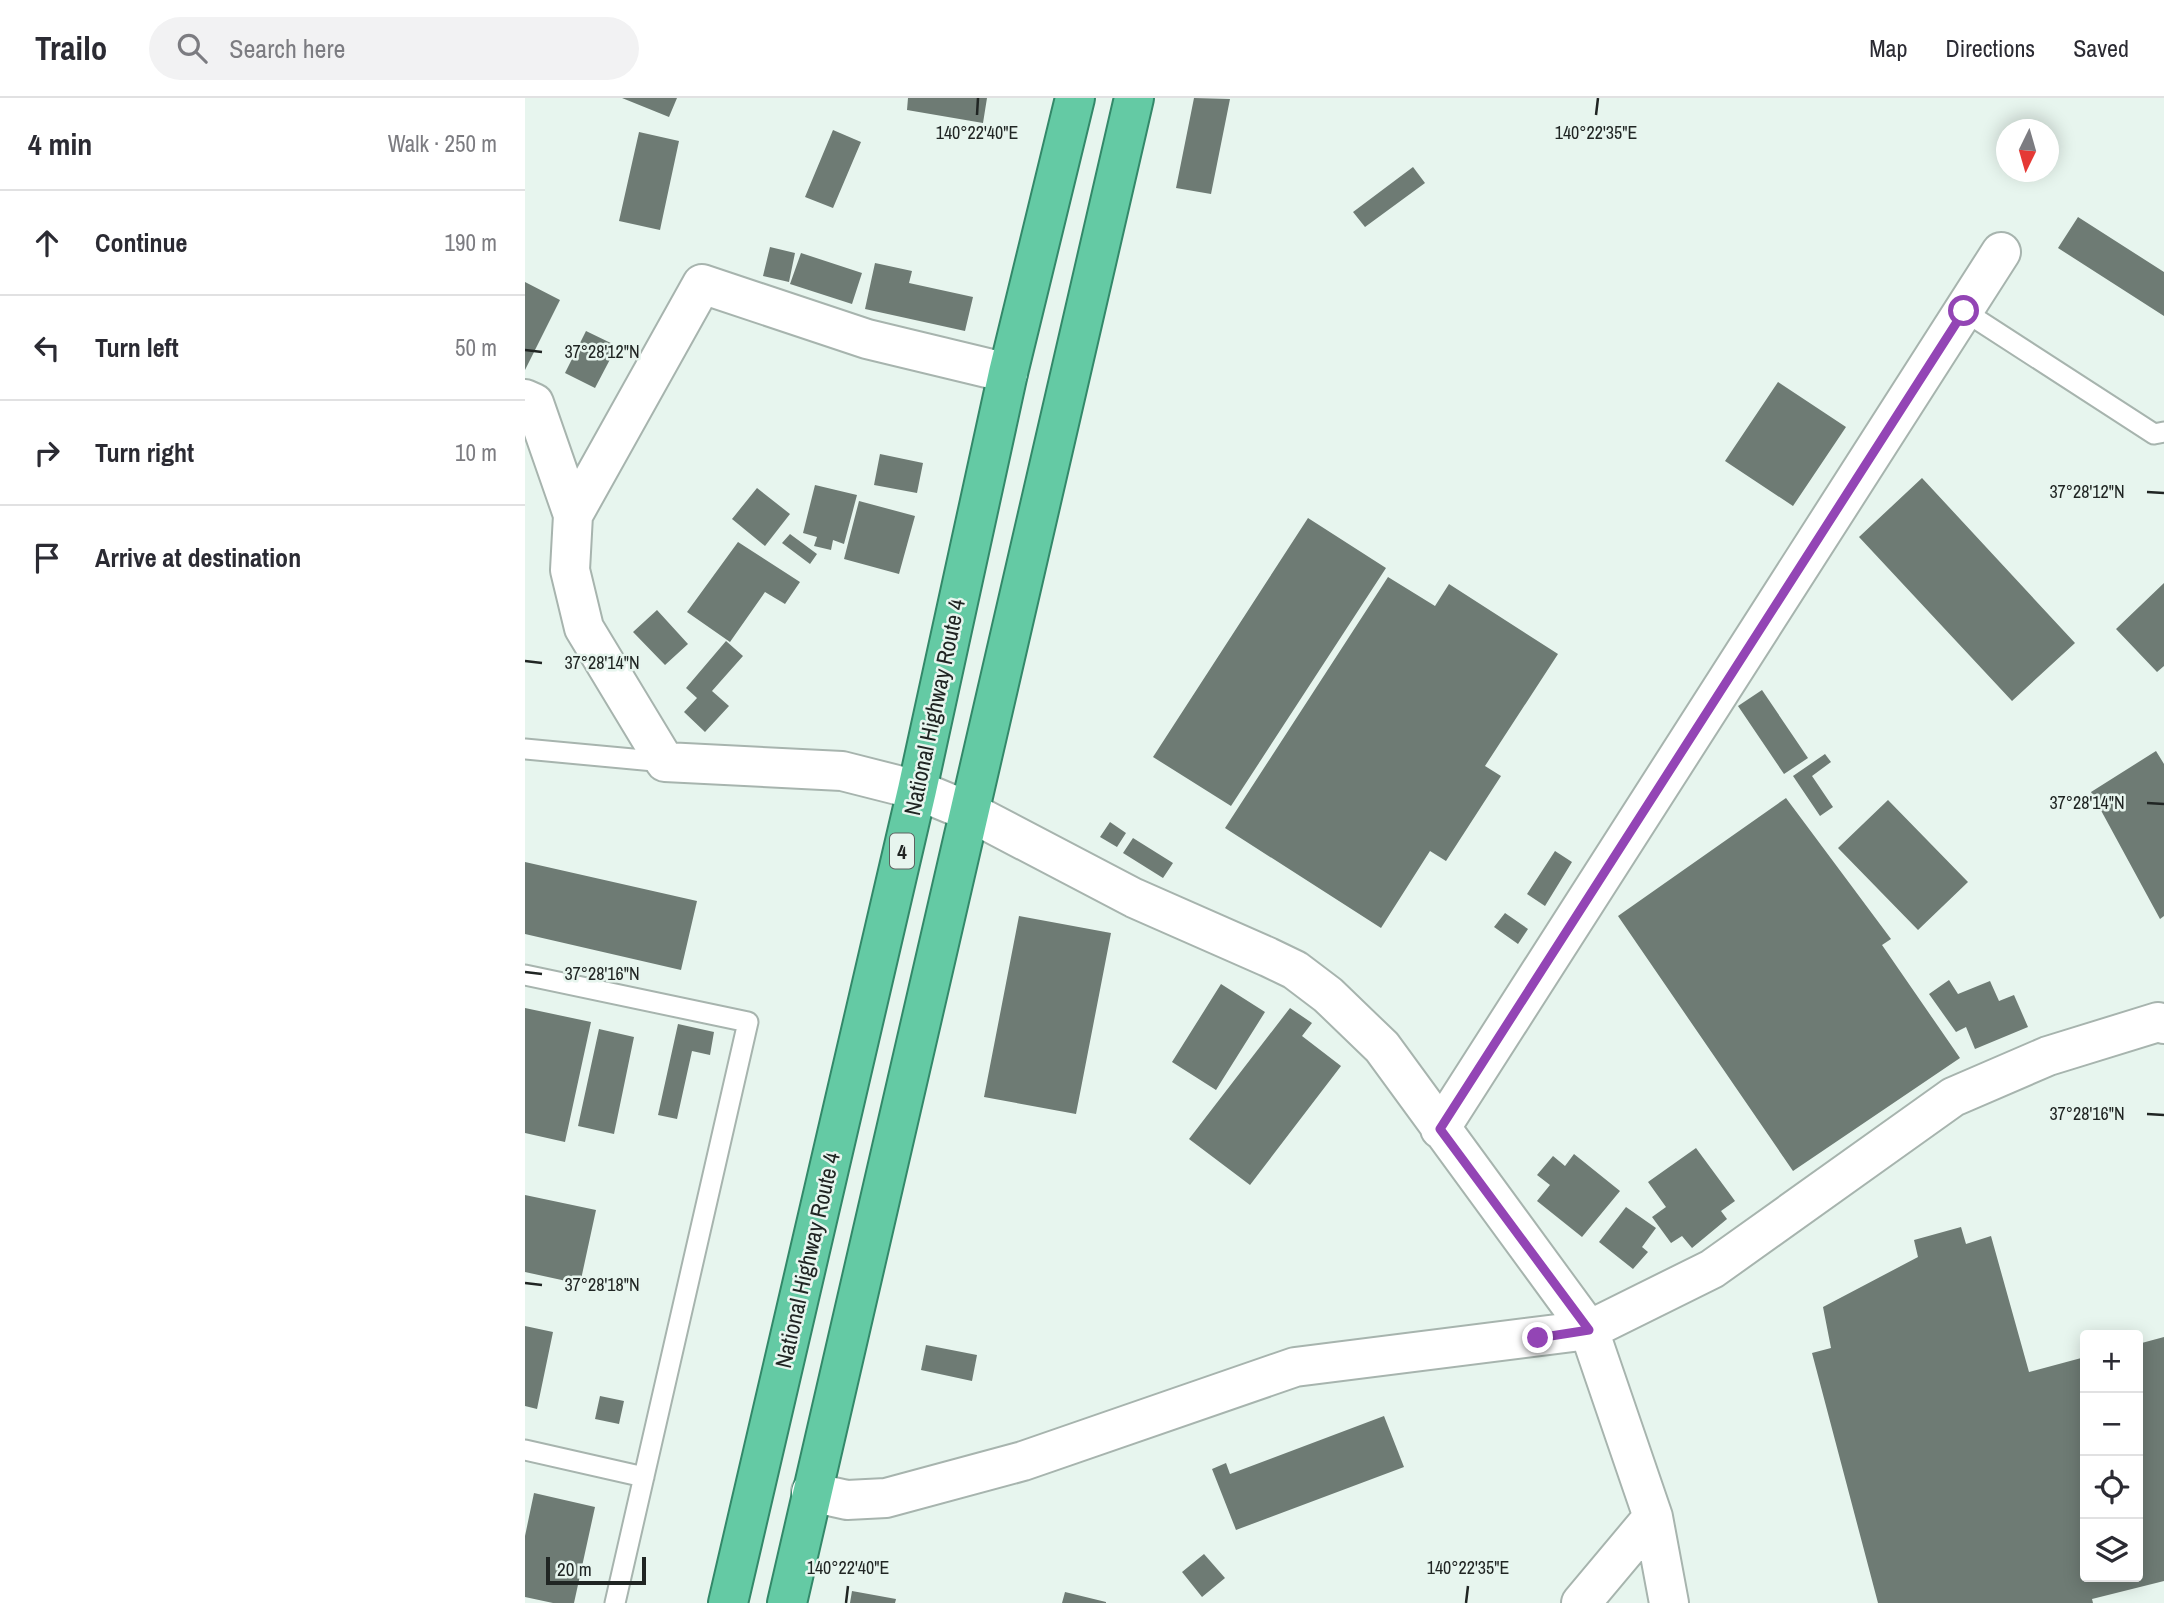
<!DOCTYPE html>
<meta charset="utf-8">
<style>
body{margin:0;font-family:"Archivo Narrow",sans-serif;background:#f2f2f3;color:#2b2b33}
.controls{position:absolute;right:21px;bottom:21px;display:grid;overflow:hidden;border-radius:7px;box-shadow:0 4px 18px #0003}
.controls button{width:63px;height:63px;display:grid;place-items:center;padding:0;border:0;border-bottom:2px solid #e1e1e2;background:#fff;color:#2b2b33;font:35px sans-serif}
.compass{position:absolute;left:1471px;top:21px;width:63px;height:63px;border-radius:50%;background:#fff;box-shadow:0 4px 18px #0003;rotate:185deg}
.scale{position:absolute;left:21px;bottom:18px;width:100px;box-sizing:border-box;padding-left:7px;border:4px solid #202523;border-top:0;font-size:19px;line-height:24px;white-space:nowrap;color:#202523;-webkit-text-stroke:5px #e7f5ee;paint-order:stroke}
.stop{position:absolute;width:21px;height:21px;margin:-16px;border:5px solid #9345b5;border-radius:50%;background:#fff}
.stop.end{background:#9345b5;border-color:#fff;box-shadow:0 2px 7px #0008}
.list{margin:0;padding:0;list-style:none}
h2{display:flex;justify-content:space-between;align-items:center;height:91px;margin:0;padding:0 28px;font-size:30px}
h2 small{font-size:23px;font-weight:400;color:#7c7c81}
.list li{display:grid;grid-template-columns:46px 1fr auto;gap:21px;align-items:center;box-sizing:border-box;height:105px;padding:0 28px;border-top:2px solid #e1e1e2}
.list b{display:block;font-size:26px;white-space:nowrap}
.list em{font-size:23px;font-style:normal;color:#7c7c81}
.icon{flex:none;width:38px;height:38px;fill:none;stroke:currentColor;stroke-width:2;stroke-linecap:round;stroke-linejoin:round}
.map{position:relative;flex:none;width:1639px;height:1505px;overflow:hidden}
header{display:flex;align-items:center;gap:42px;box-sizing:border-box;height:98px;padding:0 35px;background:#fff;border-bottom:2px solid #e1e1e2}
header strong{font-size:33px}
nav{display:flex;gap:38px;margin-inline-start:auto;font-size:24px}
.search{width:490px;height:63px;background:#f2f2f3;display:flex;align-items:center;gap:18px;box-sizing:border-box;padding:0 24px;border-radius:38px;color:#7c7c81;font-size:26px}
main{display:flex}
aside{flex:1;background:#fff}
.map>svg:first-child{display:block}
.building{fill:#6e7b74}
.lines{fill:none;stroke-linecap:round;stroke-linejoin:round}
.service-casing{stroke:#a7b4ae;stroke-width:23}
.minor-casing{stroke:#a7b4ae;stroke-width:42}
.trunk-casing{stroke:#338869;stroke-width:42}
.service{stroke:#fff;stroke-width:19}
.minor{stroke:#fff;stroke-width:38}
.trunk{stroke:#64caa4;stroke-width:38}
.route{stroke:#9345b5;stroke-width:9}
.ticks{fill:none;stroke:#202523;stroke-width:2.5}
.labels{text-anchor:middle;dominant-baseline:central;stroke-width:5;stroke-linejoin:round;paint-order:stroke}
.shield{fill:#e7f5ee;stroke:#5c6360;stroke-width:2}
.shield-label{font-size:21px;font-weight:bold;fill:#202523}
.street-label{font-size:23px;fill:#202523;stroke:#e7f5ee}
.ticks-label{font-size:18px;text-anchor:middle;fill:#202523;stroke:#e7f5ee;stroke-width:5;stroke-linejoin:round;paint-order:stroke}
</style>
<header>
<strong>Trailo</strong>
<div class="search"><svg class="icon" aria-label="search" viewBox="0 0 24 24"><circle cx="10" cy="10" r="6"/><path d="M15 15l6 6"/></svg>Search here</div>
<nav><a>Map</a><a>Directions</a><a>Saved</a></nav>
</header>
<main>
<aside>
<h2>4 min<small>Walk · 250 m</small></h2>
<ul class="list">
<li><svg class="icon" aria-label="ahead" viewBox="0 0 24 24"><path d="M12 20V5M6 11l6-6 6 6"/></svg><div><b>Continue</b></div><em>190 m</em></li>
<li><svg class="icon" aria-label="left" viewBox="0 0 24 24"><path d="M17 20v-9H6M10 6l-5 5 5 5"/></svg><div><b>Turn left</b></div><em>50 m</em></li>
<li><svg class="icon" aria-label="right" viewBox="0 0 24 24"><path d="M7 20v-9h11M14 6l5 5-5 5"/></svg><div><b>Turn right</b></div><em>10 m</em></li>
<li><svg class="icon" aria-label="arrive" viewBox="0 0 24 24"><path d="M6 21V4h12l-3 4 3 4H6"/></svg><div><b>Arrive at destination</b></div></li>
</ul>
</aside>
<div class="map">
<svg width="1639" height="1505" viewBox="0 0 1639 1505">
<rect width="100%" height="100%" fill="#e7f5ee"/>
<path class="building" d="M97 0H152L144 19Z
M383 0H462L458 25 382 12Z
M669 0 705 1 686 96 651 90Z
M308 32 336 44 308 110 280 99Z
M114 34 154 43 135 132 94 123Z
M888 69 900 85 840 129 828 114Z
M1553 119 1639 174V218L1533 150Z
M245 149 270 155 264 184 238 178Z
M276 155 337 175 327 206 265 186Z
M350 165 387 173 384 185 448 199 440 233 340 211Z
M0 184 35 202 0 272Z
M61 233 92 248 70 290 40 275Z
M1253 284 1321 329 1268 408 1200 363Z
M355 356 398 365 392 395 349 387Z
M1397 380 1550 545 1487 603 1334 439Z
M290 387 332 397 319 446 308 442 306 452 289 448 292 439 278 435Z
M232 390 265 416 240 448 207 421Z
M334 403 390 418 374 476 319 461Z
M783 420 861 470 706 708 628 659Z
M265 436 292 456 285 466 257 445Z
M213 444 275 484 260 506 240 494 205 544 162 514Z
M863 479 910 508 924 486 1033 556 960 668 976 678 921 763 905 753 856 830 700 730Z
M1639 485V568L1632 574 1591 531Z
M132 512 163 546 140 567 108 534Z
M201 543 218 558 187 593 204 608 180 634 159 614 172 600 161 590Z
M1237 592 1283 660 1259 676 1213 608Z
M1631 653 1639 666V818L1635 821 1566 694Z
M1300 656 1306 664 1287 678 1308 709 1295 718 1268 678Z
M1261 700 1366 841 1357 847 1435 960 1268 1073 1093 818Z
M1363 702 1443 784 1393 832 1313 750Z
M585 724 601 735 592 749 575 739Z
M608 740 648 765 638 780 598 755Z
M1030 753 1047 764 1020 808 1002 796Z
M0 764 172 803 156 872 0 836Z
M980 815 1003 831 993 846 969 829Z
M494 818 586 835 551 1016 459 999Z
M1424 882 1433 896 1465 883 1474 903 1489 897 1503 929 1450 951 1441 929 1431 934 1404 896Z
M696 886 740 914 691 992 647 964Z
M0 910 66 924 40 1044 0 1035Z
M765 910 787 925 777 938 816 968 725 1087 664 1041Z
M153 926 189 934 185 957 167 953 152 1021 133 1017Z
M74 931 109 939 89 1036 53 1028Z
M1171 1050 1210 1103 1196 1113 1202 1121 1167 1150 1157 1138 1146 1145 1127 1119 1141 1109 1123 1084Z
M1049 1056 1095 1093 1057 1139 1012 1103 1025 1087 1012 1077 1028 1058 1040 1068Z
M0 1097 71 1112 55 1186 0 1174Z
M1101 1109 1131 1130 1117 1149 1123 1154 1108 1171 1074 1144Z
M1436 1129 1441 1146 1466 1138 1504 1274 1560 1259V1479H1613V1246L1639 1239V1483L1567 1501 1568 1505H1353L1287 1255 1306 1250 1298 1209 1393 1159 1389 1142Z
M0 1228 28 1234 12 1311 0 1308Z
M401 1247 452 1257 447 1283 396 1272Z
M75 1298 99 1303 94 1326 70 1321Z
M859 1318 879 1369 711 1432 687 1371 701 1365 705 1376Z
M9 1395 70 1409 49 1505H28L0 1499V1438Z
M679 1456 700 1480 677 1499 657 1474Z
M327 1493 371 1501 370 1505H325Z
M540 1494 581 1504V1505H537Z"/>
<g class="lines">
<g class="service-casing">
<path id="service" d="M1439 213 1629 336 1639 334
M0 651 140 664
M0 877 223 924 90 1505
M0 1352 119 1379"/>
</g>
<g class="minor-casing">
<path id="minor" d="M0 301 9 305 48 417 45 472 59 530 140 664 317 673 392 692 443 713 609 800 743 859 770 872 803 897 857 949 1064 1232 1128 1419 1144 1505
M48 417 177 186 342 241 483 275
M915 1031 1476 154
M286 1394 322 1402 361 1400 498 1363 770 1269 1064 1232 1187 1171 1428 999 1523 958 1633 924 1639 926
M1056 1505 1128 1419"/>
</g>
<g class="trunk-casing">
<path id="trunk" d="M203 1505 392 692 483 275 550 0
M262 1505 609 0"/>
</g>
<use href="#service" class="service"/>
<use href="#minor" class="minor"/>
<use href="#trunk" class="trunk"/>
</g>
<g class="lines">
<path class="route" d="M1013 1240 1064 1232 915 1031 1439 213"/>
</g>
<path class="ticks" d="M452 17 453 0M1071 17 1073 0M0 252 17 254M1622 394 1639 395M0 563 17 565M1622 705 1639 706M0 874 17 876M1622 1016 1639 1017M0 1185 17 1187M321 1505 323 1488M941 1505 943 1488"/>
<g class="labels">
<rect class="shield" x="365" y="735.5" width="24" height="35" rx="5"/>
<g class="shield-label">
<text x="377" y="753">4</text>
</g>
<g class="street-label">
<text transform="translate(409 609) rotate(-78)">National Highway Route 4</text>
<text transform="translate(282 1162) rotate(-77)">National Highway Route 4</text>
</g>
</g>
<g class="ticks-label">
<text x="452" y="41">140°22'40"E</text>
<text x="1071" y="41">140°22'35"E</text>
<text x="77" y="260">37°28'12"N</text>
<text x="1562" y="400">37°28'12"N</text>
<text x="77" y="571">37°28'14"N</text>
<text x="1562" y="711">37°28'14"N</text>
<text x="77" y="882">37°28'16"N</text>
<text x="1562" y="1022">37°28'16"N</text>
<text x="77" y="1193">37°28'18"N</text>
<text x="323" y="1476">140°22'40"E</text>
<text x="943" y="1476">140°22'35"E</text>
</g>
</svg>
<div class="controls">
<button>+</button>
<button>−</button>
<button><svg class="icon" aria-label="locate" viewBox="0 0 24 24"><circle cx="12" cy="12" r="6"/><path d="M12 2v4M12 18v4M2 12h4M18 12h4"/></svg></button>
<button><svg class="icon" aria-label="layers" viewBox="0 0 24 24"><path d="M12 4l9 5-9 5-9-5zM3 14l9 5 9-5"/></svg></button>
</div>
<svg class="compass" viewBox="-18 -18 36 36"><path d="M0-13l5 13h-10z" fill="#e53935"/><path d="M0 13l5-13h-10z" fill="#7c7c81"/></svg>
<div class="scale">20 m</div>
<div class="stop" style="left:1439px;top:213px"></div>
<div class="stop end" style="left:1013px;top:1240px"></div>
</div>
</main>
